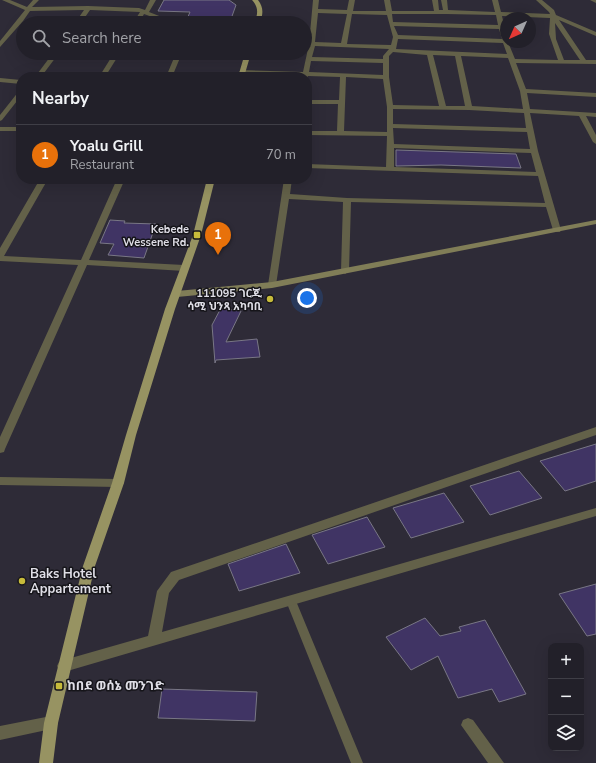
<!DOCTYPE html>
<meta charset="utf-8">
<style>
body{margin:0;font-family:"Nunito Sans","Noto Sans Ethiopic",sans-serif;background:#2e2d35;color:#f1f3f6}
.controls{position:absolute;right:12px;bottom:12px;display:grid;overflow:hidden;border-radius:8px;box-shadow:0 4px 16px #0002}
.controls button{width:36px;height:36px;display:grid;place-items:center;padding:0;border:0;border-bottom:1px solid #3f3e46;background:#222029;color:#f1f3f6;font:20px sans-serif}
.compass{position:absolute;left:500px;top:12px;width:36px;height:36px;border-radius:50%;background:#222029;box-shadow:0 4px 16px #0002;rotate:225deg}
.you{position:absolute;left:307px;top:298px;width:14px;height:14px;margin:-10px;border:3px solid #fff;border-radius:50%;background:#1a73e8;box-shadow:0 0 0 6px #1a73e833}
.badge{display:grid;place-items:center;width:26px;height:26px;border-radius:50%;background:#db2777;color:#fff;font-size:13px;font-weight:700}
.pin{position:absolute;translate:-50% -33px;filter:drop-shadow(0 1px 2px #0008)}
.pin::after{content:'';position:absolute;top:21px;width:14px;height:12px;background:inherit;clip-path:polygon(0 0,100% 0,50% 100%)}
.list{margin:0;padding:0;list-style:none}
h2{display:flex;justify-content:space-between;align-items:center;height:52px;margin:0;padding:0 16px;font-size:17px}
h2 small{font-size:13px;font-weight:400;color:#a2a3a8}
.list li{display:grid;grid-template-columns:26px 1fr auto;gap:12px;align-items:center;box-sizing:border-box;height:60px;padding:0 16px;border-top:1px solid #3f3e46}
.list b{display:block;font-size:15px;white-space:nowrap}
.list p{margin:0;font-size:13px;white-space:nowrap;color:#a2a3a8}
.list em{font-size:13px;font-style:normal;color:#a2a3a8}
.icon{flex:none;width:22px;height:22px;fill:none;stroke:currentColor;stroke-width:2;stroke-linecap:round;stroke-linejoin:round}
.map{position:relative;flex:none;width:596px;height:763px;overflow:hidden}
.search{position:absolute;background:#222029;box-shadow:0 4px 16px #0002;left:16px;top:16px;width:296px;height:44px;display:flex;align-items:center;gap:10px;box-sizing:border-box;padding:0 14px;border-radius:22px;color:#a2a3a8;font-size:15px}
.panel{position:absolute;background:#222029;box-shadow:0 4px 16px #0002;left:16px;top:72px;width:296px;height:112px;border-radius:16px}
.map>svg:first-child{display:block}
.building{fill:#403464;stroke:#797785}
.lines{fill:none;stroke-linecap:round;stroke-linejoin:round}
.lane{fill:#636149;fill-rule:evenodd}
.street{fill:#636149;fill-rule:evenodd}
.secondary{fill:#807d57;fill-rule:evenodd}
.primary{fill:#979362;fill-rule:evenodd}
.poi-dot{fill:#c7bb3b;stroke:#16151a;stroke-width:1.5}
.labels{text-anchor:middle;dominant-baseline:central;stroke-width:3;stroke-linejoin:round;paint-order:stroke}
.poi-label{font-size:11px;font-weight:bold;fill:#dfdee6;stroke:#16151a;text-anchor:end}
.near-poi-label{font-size:13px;font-weight:bold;fill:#dfdee6;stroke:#16151a;text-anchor:start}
</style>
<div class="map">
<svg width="596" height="763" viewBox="0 0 596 763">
<rect width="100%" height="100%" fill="#2e2b37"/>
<path class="building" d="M164 0H229L236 5 231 19 216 18 215 20 187 19 190 12 158 11Z
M396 150 516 154 521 168 441 165 396 166Z
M110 220 125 221 124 223 156 224 144 258 108 255 114 244 100 243Z
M221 308 241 311 226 342 257 339 260 357 216 360 215 363 212 325Z
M596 444V481L565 491 540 461Z
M519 471 542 498 490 515 470 486Z
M444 493 464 522 411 538 393 508Z
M367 517 385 547 328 564 312 535Z
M286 544 300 573 239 591 228 564Z
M596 584V634L587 636 559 594Z
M425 618 440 636 461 631 459 627 485 620 526 694 499 702 492 689 458 698 438 656 411 670 386 637Z
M162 689 257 692 255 721 158 718Z"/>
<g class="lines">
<path class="lane" d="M291 597 295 598 296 601 363 763H351L286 601 287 598Z"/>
<path class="street" d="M2 0H10L27 7 33 0H39L32 7 88 6 139 8 145 10 150 0H156L149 12 177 23H169L144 14 139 23H133L140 12 90 10 81 23H75L84 10 30 11 23 21 0 47V41L25 10Z
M313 0H319L318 9 347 10 349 0H355L353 11H386L384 0H390L392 11H434L432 0H438L439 10H443L441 0H447L448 10 495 12 492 0H498L501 12 550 14 549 12 536 0H542L554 10 556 15 596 32V36L559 20 586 60H596V64L516 63 526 89 596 93V97L527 93 530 109 596 113V117L586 116 596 135V144L593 142 579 116 530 113 538 151 561 230 560 232H554L553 230 546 207 351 202 349 271 345 274 341 271 343 202 289 199 276 285 275 287H269L268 285 284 179H292L290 194 347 198 545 203 538 176 307 168V164L386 167 387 136 307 135V131H337L338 104H307V100H339L340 77 308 76 307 78V77L302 76 242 74 239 72 242 70 303 72 309 44ZM318 13 347 14 341 43 315 42ZM352 14 387 15 393 37 391 45 347 44ZM392 14H446L496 15 498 25 393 22ZM502 16 550 18 549 34 558 60 515 59 508 42H506V34ZM555 23 580 60H564L556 39ZM394 26 499 29 502 39 398 35ZM398 39 503 43 507 54 396 49ZM315 46 389 49 383 56V59L312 57ZM393 52 427 55 439 106 393 105 389 77V56ZM433 55 455 56 465 106H446ZM461 56 508 58 520 91 523 109 472 106ZM311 61 383 63V75L309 72ZM346 77 383 79 387 107V132L344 131ZM393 109 469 110 524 113 526 128 393 124ZM393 128 527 132 530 149 394 144ZM394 148 531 153 536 172 394 167Z
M590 0H596V3Z
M53 53H59L41 77H35Z
M114 53H120L105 77H99Z
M176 53H182L172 77H166Z
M0 78 21 80V84L0 82Z
M21 90V96L2 120 0 121V115L19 91Z
M0 127H21V131H0Z
M40 179H48L4 256 81 260 117 179H125L89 260 184 265 188 268 184 271 87 265 5 449 4 452 0 453V437L78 265 0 261V248Z
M596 427V435L179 580 169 593 162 632 596 508V516L64 672 59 670 57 666 59 662 64 660 148 636 157 591 171 572Z
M0 477 118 479 122 480 124 483 122 486 118 487 0 485Z
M51 716 56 718 58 723 56 728 0 740V726Z
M468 718 473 720 504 763H488L461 725 463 720Z"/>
<path class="secondary" d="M596 220V224L272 288 177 297 173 294 177 291 272 282Z"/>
<path class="primary" d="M252 0H258C264 8 263 14 260 23H254C258 14 259 8 252 0Z
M245 53H251L244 77H238Z
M207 179H215L201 235 175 309 136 435 124 483 95 566 58 723 53 763H39L44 723 83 566 112 483 126 435 165 309 193 235Z"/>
</g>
<g class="poi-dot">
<rect x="193" y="231" width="8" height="8" rx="2"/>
<circle cx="270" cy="299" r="4"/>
<circle cx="22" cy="581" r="4"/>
<rect x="55" y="682" width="8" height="8" rx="2"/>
</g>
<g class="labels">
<g class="poi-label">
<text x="189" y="229">Kebede<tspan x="189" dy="13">Wessene Rd.</tspan></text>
<text x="262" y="293">111095 ገርጂ<tspan x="262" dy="13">ሳሚ ህንጻ አካባቢ</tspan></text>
</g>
<g class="near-poi-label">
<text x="30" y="574">Baks Hotel<tspan x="30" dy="15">Appartement</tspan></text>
<text x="67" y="686">ከበደ ወሰኔ መንገድ</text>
</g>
</g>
</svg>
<div class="controls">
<button>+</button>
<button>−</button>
<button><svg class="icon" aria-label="layers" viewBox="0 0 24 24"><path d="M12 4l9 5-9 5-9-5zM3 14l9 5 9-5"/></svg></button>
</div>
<svg class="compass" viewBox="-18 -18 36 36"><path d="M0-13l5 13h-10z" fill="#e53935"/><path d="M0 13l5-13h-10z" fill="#a2a3a8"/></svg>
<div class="you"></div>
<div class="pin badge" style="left:218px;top:255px;background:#e8710a">1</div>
<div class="search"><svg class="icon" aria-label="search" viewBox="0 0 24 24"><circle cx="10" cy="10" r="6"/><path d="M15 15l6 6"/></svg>Search here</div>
<section class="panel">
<h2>Nearby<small></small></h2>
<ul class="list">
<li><span class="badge" style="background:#e8710a">1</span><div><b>Yoalu Grill</b><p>Restaurant</p></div><em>70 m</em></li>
</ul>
</section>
</div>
